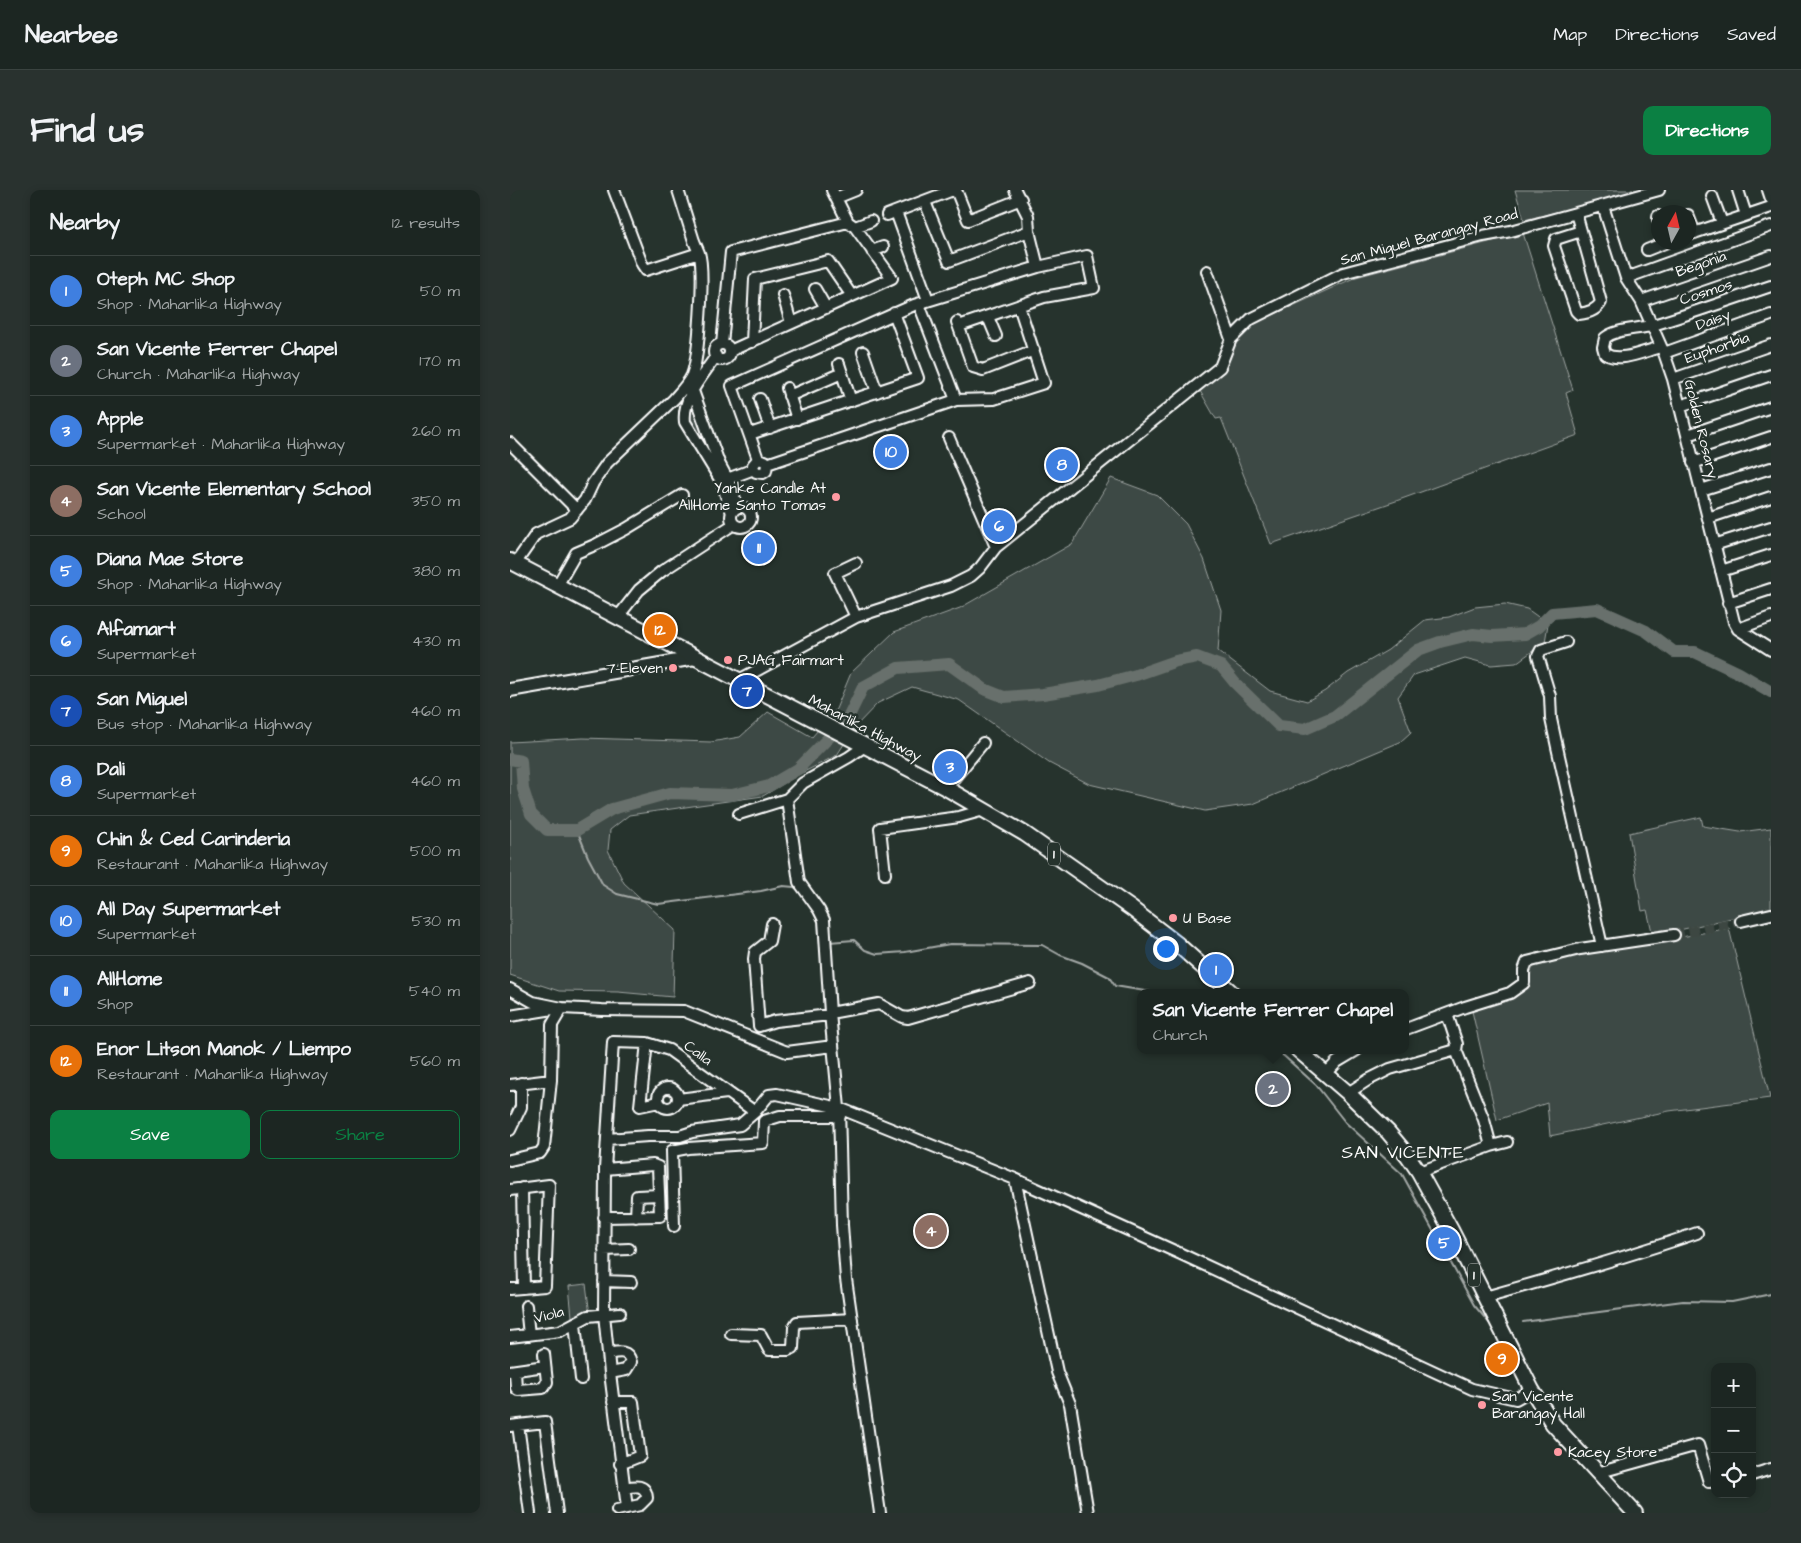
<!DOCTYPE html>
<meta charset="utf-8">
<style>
body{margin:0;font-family:"Architects Daughter",sans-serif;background:#29322f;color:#f1f3f6}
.controls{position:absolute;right:15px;bottom:15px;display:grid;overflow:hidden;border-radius:10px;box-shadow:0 2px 8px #0003}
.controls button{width:45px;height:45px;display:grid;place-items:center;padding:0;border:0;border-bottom:1px solid #3a4340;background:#1c2622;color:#f1f3f6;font:25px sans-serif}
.compass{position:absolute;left:1141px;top:15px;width:45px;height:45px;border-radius:50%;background:#1c2622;box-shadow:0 2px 8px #0003;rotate:8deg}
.you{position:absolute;left:655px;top:758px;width:18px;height:18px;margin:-12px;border:4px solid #fff;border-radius:50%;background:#1a73e8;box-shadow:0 0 0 8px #1a73e833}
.badge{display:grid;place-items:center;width:32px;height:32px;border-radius:50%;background:#0b8043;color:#fff;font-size:16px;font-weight:700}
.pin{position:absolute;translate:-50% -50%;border:2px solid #fff;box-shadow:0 1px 5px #0006}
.popup{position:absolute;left:627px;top:799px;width:272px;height:65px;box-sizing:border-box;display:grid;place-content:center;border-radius:10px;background:#1c2622;filter:drop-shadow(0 1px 4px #0005);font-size:16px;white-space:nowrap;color:#a0a5a5}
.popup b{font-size:19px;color:#f1f3f6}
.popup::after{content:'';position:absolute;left:50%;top:100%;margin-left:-10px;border:10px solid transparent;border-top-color:#1c2622}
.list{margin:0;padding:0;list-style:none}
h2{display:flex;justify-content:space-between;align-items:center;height:65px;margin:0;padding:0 20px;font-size:21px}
h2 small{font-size:16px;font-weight:400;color:#a0a5a5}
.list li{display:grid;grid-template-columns:32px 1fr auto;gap:15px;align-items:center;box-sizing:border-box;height:70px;padding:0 20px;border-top:1px solid #3a4340}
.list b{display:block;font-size:19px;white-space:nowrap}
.list p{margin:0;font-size:16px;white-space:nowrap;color:#a0a5a5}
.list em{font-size:16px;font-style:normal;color:#a0a5a5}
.actions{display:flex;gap:10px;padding:15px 20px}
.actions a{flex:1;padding:11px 0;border:1px solid #0b8043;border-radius:10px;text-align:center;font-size:18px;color:#0b8043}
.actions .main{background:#0b8043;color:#fff}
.icon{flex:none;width:28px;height:28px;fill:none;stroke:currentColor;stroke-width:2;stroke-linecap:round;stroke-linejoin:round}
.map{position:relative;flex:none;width:1261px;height:1323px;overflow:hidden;border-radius:10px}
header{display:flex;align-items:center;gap:30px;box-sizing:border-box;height:70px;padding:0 25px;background:#1c2622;border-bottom:1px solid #3a4340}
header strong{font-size:24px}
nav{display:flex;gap:28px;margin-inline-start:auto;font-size:18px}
.intro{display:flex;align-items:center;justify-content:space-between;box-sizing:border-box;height:120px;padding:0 30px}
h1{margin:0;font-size:35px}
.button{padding:12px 22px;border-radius:10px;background:#0b8043;color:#fff;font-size:18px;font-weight:700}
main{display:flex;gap:30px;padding:0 30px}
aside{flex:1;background:#1c2622;border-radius:10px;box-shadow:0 2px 8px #0003}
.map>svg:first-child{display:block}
.green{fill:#3e4944;stroke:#9ea4a2}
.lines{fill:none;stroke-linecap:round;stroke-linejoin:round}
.stream{stroke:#a4a9a7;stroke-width:2}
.river{stroke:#67706c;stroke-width:12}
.minor-tunnel{stroke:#3c4742;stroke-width:10;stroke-dasharray:10 5;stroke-linecap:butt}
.minor-casing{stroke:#fff;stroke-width:14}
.major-casing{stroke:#fff;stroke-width:16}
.highway-casing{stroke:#fff;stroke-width:18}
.minor{stroke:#26332d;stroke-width:10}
.major{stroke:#26332d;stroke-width:12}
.highway{stroke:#26332d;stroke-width:14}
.poi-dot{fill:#ff9aa2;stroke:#26332d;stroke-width:2}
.labels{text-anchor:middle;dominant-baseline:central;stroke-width:5;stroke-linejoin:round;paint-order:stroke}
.shield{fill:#26332d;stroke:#bec2c0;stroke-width:1}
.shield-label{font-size:14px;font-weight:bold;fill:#fff}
.street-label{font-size:15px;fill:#fff;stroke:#26332d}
.poi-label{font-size:15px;fill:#fff;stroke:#26332d;text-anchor:start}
.quarter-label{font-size:18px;letter-spacing:1px;fill:#fff;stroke:#26332d}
</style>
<header>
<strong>Nearbee</strong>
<nav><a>Map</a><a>Directions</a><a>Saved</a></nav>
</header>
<div class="intro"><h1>Find us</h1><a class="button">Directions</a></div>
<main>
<aside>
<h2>Nearby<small>12 results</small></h2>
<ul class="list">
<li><span class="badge" style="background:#3f7fe0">1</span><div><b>Oteph MC Shop</b><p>Shop · Maharlika Highway</p></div><em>50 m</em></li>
<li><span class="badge" style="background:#6b7280">2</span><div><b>San Vicente Ferrer Chapel</b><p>Church · Maharlika Highway</p></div><em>170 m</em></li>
<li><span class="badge" style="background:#3f7fe0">3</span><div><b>Apple</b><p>Supermarket · Maharlika Highway</p></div><em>260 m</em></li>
<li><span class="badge" style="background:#8d6e63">4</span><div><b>San Vicente Elementary School</b><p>School</p></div><em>350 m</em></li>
<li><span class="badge" style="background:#3f7fe0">5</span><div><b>Diana Mae Store</b><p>Shop · Maharlika Highway</p></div><em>380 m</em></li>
<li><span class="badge" style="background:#3f7fe0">6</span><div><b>Alfamart</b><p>Supermarket</p></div><em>430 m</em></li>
<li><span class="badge" style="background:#1a4fb4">7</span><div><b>San Miguel</b><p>Bus stop · Maharlika Highway</p></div><em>460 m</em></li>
<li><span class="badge" style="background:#3f7fe0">8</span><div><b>Dali</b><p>Supermarket</p></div><em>460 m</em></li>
<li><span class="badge" style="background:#e8710a">9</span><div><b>Chin &amp; Ced Carinderia</b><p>Restaurant · Maharlika Highway</p></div><em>500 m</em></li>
<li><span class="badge" style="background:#3f7fe0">10</span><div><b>All Day Supermarket</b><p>Supermarket</p></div><em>530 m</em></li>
<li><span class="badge" style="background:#3f7fe0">11</span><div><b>AllHome</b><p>Shop</p></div><em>540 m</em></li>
<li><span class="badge" style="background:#e8710a">12</span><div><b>Enor Litson Manok / Liempo</b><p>Restaurant · Maharlika Highway</p></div><em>560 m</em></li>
</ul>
<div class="actions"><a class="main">Save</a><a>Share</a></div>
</aside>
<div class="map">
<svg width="1261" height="1323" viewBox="0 0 1261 1323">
<rect width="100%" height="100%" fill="#26332d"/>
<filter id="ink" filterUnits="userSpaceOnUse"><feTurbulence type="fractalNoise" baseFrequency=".02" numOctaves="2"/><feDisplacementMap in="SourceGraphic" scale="10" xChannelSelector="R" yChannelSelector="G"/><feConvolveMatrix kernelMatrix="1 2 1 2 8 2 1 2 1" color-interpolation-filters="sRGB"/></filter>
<g filter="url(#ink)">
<path class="green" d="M1005 0H1136L1014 30Z
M1013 43 1063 200 1056 203 1068 245 886 311 761 354 711 228 706 229 690 201 713 179 725 154 741 135 846 87Z
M182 211 200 258 194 260 177 227Z
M601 288 647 305 676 334 694 369 711 420 708 461 760 501 797 511 815 501 838 483 878 460 915 430 939 427 965 417 995 414 1017 419 1038 434 1035 452 1006 473 981 475 955 468 904 485 888 507 901 542 890 552 743 614 695 621 579 594 539 573 449 510 402 497 368 513 345 537 327 565 290 584 253 606 119 625 100 640 98 660 114 693 165 740 163 807 108 802 49 801 0 785V552L73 548 201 552 230 547 258 522 302 547 326 519 341 483 384 442 450 418 562 354Z
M1191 627 1193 636 1230 642 1261 638V719L1143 746 1137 720 1132 721 1119 643Z
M1219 738 1260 908 1159 921 1040 946 1037 913 987 930 962 821 1002 808 1019 796 1021 781 1026 773C1090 760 1155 751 1219 738Z
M76 1094 80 1125 62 1127 59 1096Z"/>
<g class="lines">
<path class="stream" d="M67 640 78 667 93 695 107 704 148 714 251 701 273 696 284 697 291 702
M319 752 344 750 355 760 367 764 395 762 440 754 532 755 550 765 572 773 599 787 605 796 647 803
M766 860 775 867 806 895 835 932 892 984 964 1115 981 1135
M1013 1132 1173 1111 1222 1112 1261 1104"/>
<path class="river" d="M0 569 11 571 13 599 21 624 37 640H67L102 619 160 603 222 605 259 596 288 579 338 528 353 497 388 478 439 474 474 499 494 507 533 504 588 495 626 485 666 471 687 467 711 476 725 493 769 536 795 539 825 526 908 460 930 452 963 444 982 446 1015 444 1029 436 1042 423 1087 419 1136 441 1164 462H1185L1229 483 1261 502"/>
<path class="minor-tunnel" d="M1164 745 1231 731"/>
<g class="minor-casing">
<path id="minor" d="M168 0 184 51 189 63
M446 0 458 30 511 9
M505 0 518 26 519 41 528 77
M1228 0 1236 25
M1258 0 1261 9
M1202 6 1212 33
M326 8 346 0
M415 12 439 71 519 41
M1093 16 1116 88 1131 111 1154 163 1163 189 1224 432 1228 439 1261 460
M386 22 418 110
M1066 23 1091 112C1087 120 1078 123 1069 124L1066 121 1044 56 1046 49 1071 41
M377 25 443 0
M1178 25 1185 43
M1148 26V29
M345 37 361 31
M1178 45 1261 17
M1137 60 1157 52
M362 61 373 57
M697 81 721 149
M1116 88 1261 36
M305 99 316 118
M273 105 281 133
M1131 111 1261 66
M409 114 446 210
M478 127 486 146
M447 132 463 177 473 180 524 160
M242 152 245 89 318 71 342 106
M212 154 221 62 338 32
M204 162a8 8 0 1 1 16 0a8 8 0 1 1-16 0Z
M1151 157C1134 161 1111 173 1095 164L1093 157 1095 148C1108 138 1128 140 1143 135 1183 123 1222 109 1261 96
M220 161 382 88 345 37 338 32 322 0
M353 162 367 202
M1154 163 1261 125
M206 166C193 186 172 207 175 232L211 291 222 323
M329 174 341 211
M1163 189 1261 155
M277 198 287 229
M183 201 209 273 217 288 228 317
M279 206 332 183
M250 209 260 238
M1170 216 1261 185
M240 244 408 188 384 123
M1178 245 1261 217
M439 248 486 357
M0 253 67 320
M248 269 222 196 404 115 528 77 577 66 584 98 534 107 449 136
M1183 273 1261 247
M257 274 446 210 484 209 534 193 509 116
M212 291 244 279 246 282 253 283 256 281 257 274 255 271 248 269 243 275 244 279
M1191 300 1261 278
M221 327a10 10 0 1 1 20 0a10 10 0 1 1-20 0Z
M1198 328 1261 307
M1204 355 1261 337
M5 374 26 344 60 328 75 310 83 293 97 273 164 209C170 202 178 194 182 185 189 168 195 79 189 63L136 80 132 74 104 0
M1211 381 1261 365
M47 396 66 363 87 354 116 339 172 305
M1218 413 1261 399
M346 427 325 383 346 373
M107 428 129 400 152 381 224 334
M1228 439 1261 427
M1056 452 1031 460 1028 466 1040 506 1041 529 1047 557 1092 756
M229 490 346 427 441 396 461 386 470 378 486 357 710 177 721 149 741 129 833 83 973 46 1001 41 1149 0
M436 598 473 553
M277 609 289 692 309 720 314 730 320 823 329 918 332 1035 336 1089 370 1323
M229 624 277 609 293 593 339 567 355 556
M375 684 370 638 449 627 474 620
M1231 731 1261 724
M262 734 259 751 245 762 244 769 249 836 265 831 320 825
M0 799 23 812 52 818
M320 823 369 814 392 827 398 828 520 793
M0 826 43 819
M896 839 955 817 1000 803 1014 793V780L1017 772 1070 759 1164 745
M137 853 130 916 149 912
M815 885 827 872 847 860
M0 895 41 890
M148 908a10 10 0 1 1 20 0a10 10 0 1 1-20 0Z
M838 903 858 890 880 879 946 860
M168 909 217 903
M0 940 11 917V893
M97 949 138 946H170L182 942 230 935 245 922 259 905 267 904 329 918 505 989 671 1064 962 1199 1006 1209 1022 1200
M981 956 997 952
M0 970 30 963 34 957 41 890 42 835 52 818 92 820 174 821 277 862 323 856
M909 982 981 956 974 930 946 860 947 854 937 824
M505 989 547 1182 560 1214 578 1323
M12 998 14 1098
M0 1000 39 995 35 1096 0 1099
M94 1027 150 1026 148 977 143 975 95 979
M126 1027 127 1006 149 1005
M164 1036 162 961 178 958 253 953 254 931 270 926H330
M94 1060 119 1059
M94 1091 121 1092
M975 1107C1047 1087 1117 1067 1187 1043
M16 1116 19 1145
M65 1134 71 1189
M221 1144 251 1145 259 1160H278L283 1158 284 1137 287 1132 342 1129
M0 1147 50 1141 78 1126 110 1123
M98 1164C108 1162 118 1159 121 1172L116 1180 100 1183
M0 1181 35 1176
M5 1181 6 1198 8 1200 33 1198 37 1192 34 1164
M103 1212H123L130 1266 110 1274
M8 1235 20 1323
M0 1236 35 1232 47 1323
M1087 1283 1188 1255 1199 1292 1205 1291
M1242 1285 1261 1279
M117 1318 100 1183 94 1124 95 979 103 852 137 853 159 860 245 922
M107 1320 130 1315 137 1308C136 1293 124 1296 114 1298"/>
</g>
<g class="major-casing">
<path id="major" d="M0 500 185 468"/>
</g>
<g class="highway-casing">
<path id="highway" d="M0 371 436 598 515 644 622 719 666 753 722 803
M788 860 838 903 878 942 898 966 909 982 941 1040 1022 1200 1043 1234 1125 1323"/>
</g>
<use href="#minor" class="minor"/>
<use href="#major" class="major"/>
<use href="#highway" class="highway"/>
</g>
</g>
<g class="poi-dot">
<circle cx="326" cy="307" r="5"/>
<circle cx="218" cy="470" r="5"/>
<circle cx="163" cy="478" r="5"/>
<circle cx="663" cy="728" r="5"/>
<circle cx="972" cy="1215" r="5"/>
<circle cx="1048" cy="1262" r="5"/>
</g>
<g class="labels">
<g class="shield">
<rect x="538" y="652.5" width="12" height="23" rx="4"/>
<rect x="958" y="1073.5" width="12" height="23" rx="4"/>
</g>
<g class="shield-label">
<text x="544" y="664">1</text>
<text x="964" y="1085">1</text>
</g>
<g class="street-label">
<text transform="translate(919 47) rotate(-15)">San Miguel Barangay Road</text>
<text transform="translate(1191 74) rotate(-19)">Begonia</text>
<text transform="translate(1196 102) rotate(-18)">Cosmos</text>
<text transform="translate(1203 130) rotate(-20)">Daisy</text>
<text transform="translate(1207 158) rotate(-19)">Euphorbia</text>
<text transform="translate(1191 239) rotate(76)">Golden Rosary</text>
<text transform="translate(355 538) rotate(28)">Maharlika Highway</text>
<text transform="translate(188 863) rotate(37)">Calla</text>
<text transform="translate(39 1125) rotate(-14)">Viola</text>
</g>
<g class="poi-label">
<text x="316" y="298" text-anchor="end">Yanke Candle At<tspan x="316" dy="17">AllHome Santo Tomas</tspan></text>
<text x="228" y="470">PJAG Fairmart</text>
<text x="153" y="478" text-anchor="end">7-Eleven</text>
<text x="673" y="728">U Base</text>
<text x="982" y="1206">San Vicente<tspan x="982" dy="17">Barangay Hall</tspan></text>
<text x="1058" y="1262">Kacey Store</text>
</g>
<g class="quarter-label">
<text x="893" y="962">SAN VICENTE</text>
</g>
</g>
</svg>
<div class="controls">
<button>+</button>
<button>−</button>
<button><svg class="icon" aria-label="locate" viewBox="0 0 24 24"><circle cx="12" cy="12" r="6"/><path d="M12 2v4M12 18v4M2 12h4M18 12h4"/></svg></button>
</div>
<svg class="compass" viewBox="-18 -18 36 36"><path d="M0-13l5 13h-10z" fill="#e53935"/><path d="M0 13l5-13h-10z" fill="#a0a5a5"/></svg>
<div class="you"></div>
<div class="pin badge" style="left:706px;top:780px;background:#3f7fe0">1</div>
<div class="pin badge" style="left:763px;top:899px;background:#6b7280">2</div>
<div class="popup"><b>San Vicente Ferrer Chapel</b>Church</div>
<div class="pin badge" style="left:440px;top:577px;background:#3f7fe0">3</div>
<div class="pin badge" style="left:421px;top:1041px;background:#8d6e63">4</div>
<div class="pin badge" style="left:934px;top:1053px;background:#3f7fe0">5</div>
<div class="pin badge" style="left:489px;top:336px;background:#3f7fe0">6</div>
<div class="pin badge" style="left:237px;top:501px;background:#1a4fb4">7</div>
<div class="pin badge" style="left:552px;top:275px;background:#3f7fe0">8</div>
<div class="pin badge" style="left:992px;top:1169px;background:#e8710a">9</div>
<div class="pin badge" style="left:381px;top:262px;background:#3f7fe0">10</div>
<div class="pin badge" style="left:249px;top:358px;background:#3f7fe0">11</div>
<div class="pin badge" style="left:150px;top:440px;background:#e8710a">12</div>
</div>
</main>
